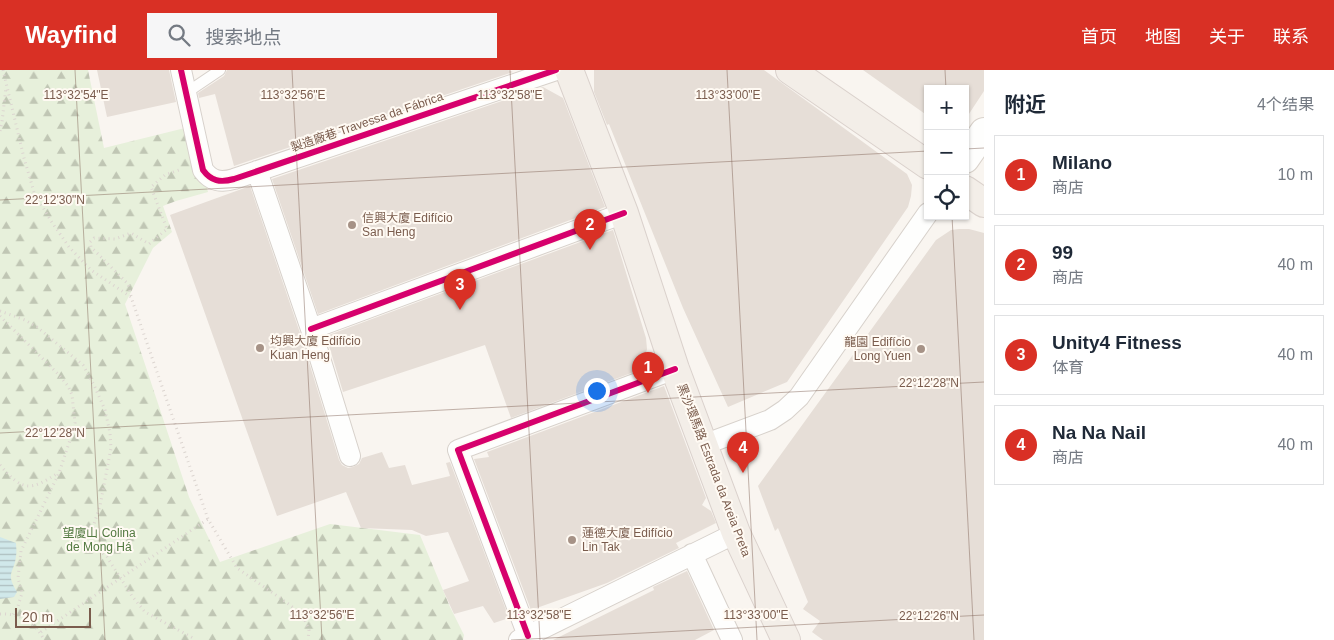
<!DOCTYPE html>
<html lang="zh">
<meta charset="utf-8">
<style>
body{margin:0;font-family:Helvetica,"Noto Sans SC",sans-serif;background:#f6f6f7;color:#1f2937}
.controls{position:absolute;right:15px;top:15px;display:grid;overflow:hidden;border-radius:0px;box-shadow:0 1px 4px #0004}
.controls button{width:45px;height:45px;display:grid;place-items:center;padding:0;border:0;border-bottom:1px solid #e0e1e3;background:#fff;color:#1f2937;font:25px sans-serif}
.scale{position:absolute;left:15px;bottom:12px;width:76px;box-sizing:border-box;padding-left:5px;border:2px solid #7a5c4d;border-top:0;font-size:14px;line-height:18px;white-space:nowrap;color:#7a5c4d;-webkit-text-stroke:4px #fffaf3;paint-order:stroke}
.you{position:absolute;left:596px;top:320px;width:18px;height:18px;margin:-12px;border:4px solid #fff;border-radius:50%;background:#1a73e8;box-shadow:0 0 0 8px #1a73e833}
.badge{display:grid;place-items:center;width:32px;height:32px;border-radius:50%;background:#d93025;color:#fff;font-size:16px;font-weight:700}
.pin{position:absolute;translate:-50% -41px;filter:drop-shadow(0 1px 2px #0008)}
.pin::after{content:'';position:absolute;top:26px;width:18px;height:15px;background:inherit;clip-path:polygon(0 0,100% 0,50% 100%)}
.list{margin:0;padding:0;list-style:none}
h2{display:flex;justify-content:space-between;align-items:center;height:65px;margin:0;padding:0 20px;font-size:21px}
h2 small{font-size:16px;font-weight:400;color:#747a83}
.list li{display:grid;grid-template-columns:32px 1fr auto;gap:15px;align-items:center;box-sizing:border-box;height:80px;margin:0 10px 10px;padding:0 10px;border:1px solid #e0e1e3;border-radius:0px}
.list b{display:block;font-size:19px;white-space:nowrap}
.list p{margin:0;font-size:16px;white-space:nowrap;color:#747a83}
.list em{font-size:16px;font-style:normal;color:#747a83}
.icon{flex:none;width:28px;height:28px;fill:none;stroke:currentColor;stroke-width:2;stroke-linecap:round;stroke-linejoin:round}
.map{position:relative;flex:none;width:984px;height:570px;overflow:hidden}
header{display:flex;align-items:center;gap:30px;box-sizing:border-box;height:70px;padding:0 25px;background:#d93025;color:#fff}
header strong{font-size:24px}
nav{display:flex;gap:28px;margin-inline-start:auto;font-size:18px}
.search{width:350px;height:45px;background:#f6f6f7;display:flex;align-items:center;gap:12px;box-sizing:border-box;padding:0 18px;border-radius:0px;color:#747a83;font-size:19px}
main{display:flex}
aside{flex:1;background:#fff}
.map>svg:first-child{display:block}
.forest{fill:url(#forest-firs)}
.water{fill:url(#water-rules)}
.building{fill:#e6ded7}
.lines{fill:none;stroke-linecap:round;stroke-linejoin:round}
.lane-casing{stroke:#d7d1cb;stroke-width:12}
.street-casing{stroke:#d7d1cb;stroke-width:22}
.secondary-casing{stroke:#d9d2cb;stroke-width:30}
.primary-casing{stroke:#dad1cc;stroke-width:30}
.path{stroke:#dcd5d0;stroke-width:3;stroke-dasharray:1 4;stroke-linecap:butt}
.lane{stroke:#fefefd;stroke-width:10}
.street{stroke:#fefefd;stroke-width:20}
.secondary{stroke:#fefefd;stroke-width:28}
.primary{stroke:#f3eee8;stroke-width:28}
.cycleway-casing{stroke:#fffaf3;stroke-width:9}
.cycleway{stroke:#d6006c;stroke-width:6}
.ticks{fill:none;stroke:#7a5c4d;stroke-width:1;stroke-opacity:0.45}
.poi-dot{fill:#a69286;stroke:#fffaf3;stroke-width:2}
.labels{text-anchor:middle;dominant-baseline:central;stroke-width:4;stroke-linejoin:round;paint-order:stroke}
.street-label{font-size:12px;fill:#7a5c4d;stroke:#fffaf3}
.poi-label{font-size:12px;fill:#7a5c4d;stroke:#fffaf3;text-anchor:start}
.park-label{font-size:12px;fill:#537a41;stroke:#fffaf3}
.ticks-label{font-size:12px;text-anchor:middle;fill:#7a5c4d;stroke:#fffaf3;stroke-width:4;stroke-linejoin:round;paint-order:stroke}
</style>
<header>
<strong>Wayfind</strong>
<div class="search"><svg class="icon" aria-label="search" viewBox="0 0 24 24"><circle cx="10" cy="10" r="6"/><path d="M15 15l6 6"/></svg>搜索地点</div>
<nav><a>首页</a><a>地图</a><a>关于</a><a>联系</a></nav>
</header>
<main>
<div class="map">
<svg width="984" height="570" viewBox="0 0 984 570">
<defs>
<pattern id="forest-firs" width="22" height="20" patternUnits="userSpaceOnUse" patternTransform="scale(1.25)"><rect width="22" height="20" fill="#e7f0db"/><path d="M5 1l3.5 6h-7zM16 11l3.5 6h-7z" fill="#c0c6b4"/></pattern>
<pattern id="water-rules" width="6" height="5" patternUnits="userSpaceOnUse" patternTransform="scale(1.25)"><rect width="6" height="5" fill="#d0e8ea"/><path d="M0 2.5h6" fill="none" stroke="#aebfc0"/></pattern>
</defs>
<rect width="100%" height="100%" fill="#f9f5f0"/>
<path class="forest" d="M0 0H88L104 78 189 57 208 122 176 131 163 136 172 162 153 178 125 234 189 427 220 492 330 454 420 465 450 537 464 565 463 570H0Z"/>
<path class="water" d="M0 467 16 473C16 477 17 482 16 486 14 504 5 502 17 522L14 527 0 529Z"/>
<path class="building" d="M97 0H169L176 32 107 47Z
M227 0H508L513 2 234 96 215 24 199 28 198 23 224 6Z
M594 0H764L907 104 912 115 911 126 908 137 787 312 728 337 683 238 609 54 607 55 594 22Z
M863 0H984V21L965 50V19H928V46Z
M543 17 563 28 605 137 318 244 272 109Z
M250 116 300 263 339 390 342 395 348 398 353 397 359 394 362 388 382 382 389 398 405 395 412 415 450 406 446 393 450 392 509 548 494 553 483 536 454 544 443 520 469 511 448 462 426 466 412 460 361 458 346 422 277 446 170 145Z
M959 159H969L984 163V570H823L812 562 820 551 803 539 808 532 778 458 775 461 758 416 936 170 951 160Z
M613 160 646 268 647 279 642 299 511 348 485 275 343 322 326 266Z
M664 316 706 428 702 435 711 441 716 453 676 473 679 478 607 513 531 540 474 389 489 387 487 382Z
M687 501 714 560 695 570H553L654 520 653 517Z"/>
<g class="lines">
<g class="lane-casing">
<path id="lane" d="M186 23 220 0"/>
</g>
<g class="street-casing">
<path id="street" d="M181 0 203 100C211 111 220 113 234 109L556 0
M257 101 311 259 350 386
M311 259 624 143
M703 375 770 350 785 340 799 327 928 143
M692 484 732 570
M528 566 458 380 675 299
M519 570 736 463"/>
</g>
<g class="secondary-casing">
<path id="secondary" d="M965 89 984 62"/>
</g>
<g class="primary-casing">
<path id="primary" d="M569 0 624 143 675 299 736 463 786 570
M790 0 928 95
M965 120 984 133"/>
</g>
<path class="path" d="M3 0 24 88 34 122 51 151 69 177 91 200 131 227 208 449 237 498 290 535 303 546 309 560 308 570
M0 61 2 52 6 17
M131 226 128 214 91 177 90 172 94 168 115 169 131 163 149 174 167 159 151 117 165 105 179 100
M0 241 25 250 37 257 83 295 94 315 105 340 110 363 111 378 100 436 93 457 94 470 96 478 107 487 132 526 145 542 193 568 194 570
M0 246 59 305 68 316 72 325 75 353 73 361 59 403 21 481 18 508 22 523 18 536 13 545
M0 395C23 422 30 421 58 403
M0 544C20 543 36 553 44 570
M41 562 208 449"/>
<use href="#lane" class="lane"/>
<use href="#street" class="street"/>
<use href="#secondary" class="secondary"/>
<use href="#primary" class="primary"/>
<g class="cycleway-casing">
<path id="cycleway" d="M181 0 203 100C211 111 220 113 234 109L556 0
M311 259 624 143
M528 566 458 380 675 299"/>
</g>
<use href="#cycleway" class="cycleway"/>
</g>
<path class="ticks" d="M75 0 105 570M292 0 322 570M510 0 540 570M727 0 757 570M945 0 946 19M965 79 984 78M0 130 928 81M952 146 974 570M0 363 984 312M511 570 984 545"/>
<g class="poi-dot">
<circle cx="352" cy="155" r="5"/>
<circle cx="260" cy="278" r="5"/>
<circle cx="921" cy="279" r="5"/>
<circle cx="572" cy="470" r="5"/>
</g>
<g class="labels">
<g class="street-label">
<text transform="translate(367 52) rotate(-19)">製造廠巷 Travessa da Fábrica</text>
<text transform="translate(714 400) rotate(69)">黑沙環馬路 Estrada da Areia Preta</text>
</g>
<g class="poi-label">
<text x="362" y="148">信興大廈 Edifício<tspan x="362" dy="14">San Heng</tspan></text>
<text x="270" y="271">均興大廈 Edifício<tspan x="270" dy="14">Kuan Heng</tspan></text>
<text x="911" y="272" text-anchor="end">龍園 Edifício<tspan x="911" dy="14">Long Yuen</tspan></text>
<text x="582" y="463">蓮德大廈 Edifício<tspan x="582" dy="14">Lin Tak</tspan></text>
</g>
<g class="park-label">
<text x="99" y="463">望廈山 Colina<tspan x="99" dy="14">de Mong Há</tspan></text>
</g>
</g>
<g class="ticks-label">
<text x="76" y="29">113°32'54"E</text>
<text x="293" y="29">113°32'56"E</text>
<text x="510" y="29">113°32'58"E</text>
<text x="728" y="29">113°33'00"E</text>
<text x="55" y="134">22°12'30"N</text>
<text x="929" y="317">22°12'28"N</text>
<text x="55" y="367">22°12'28"N</text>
<text x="322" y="549">113°32'56"E</text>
<text x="539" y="549">113°32'58"E</text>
<text x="756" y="549">113°33'00"E</text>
<text x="929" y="550">22°12'26"N</text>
</g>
</svg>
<div class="controls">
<button>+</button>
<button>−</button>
<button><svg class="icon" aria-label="locate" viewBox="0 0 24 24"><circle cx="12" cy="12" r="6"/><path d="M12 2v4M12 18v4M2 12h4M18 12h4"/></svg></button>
</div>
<div class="scale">20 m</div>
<div class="you"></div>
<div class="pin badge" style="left:648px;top:323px">1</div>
<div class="pin badge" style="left:590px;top:180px">2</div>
<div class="pin badge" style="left:460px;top:240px">3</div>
<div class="pin badge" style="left:743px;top:403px">4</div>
</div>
<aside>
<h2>附近<small>4个结果</small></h2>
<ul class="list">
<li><span class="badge">1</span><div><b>Milano</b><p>商店</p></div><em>10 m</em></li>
<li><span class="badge">2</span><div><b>99</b><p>商店</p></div><em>40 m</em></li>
<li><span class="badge">3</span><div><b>Unity4 Fitness</b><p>体育</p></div><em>40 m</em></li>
<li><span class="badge">4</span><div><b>Na Na Nail</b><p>商店</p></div><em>40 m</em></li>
</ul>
</aside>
</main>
